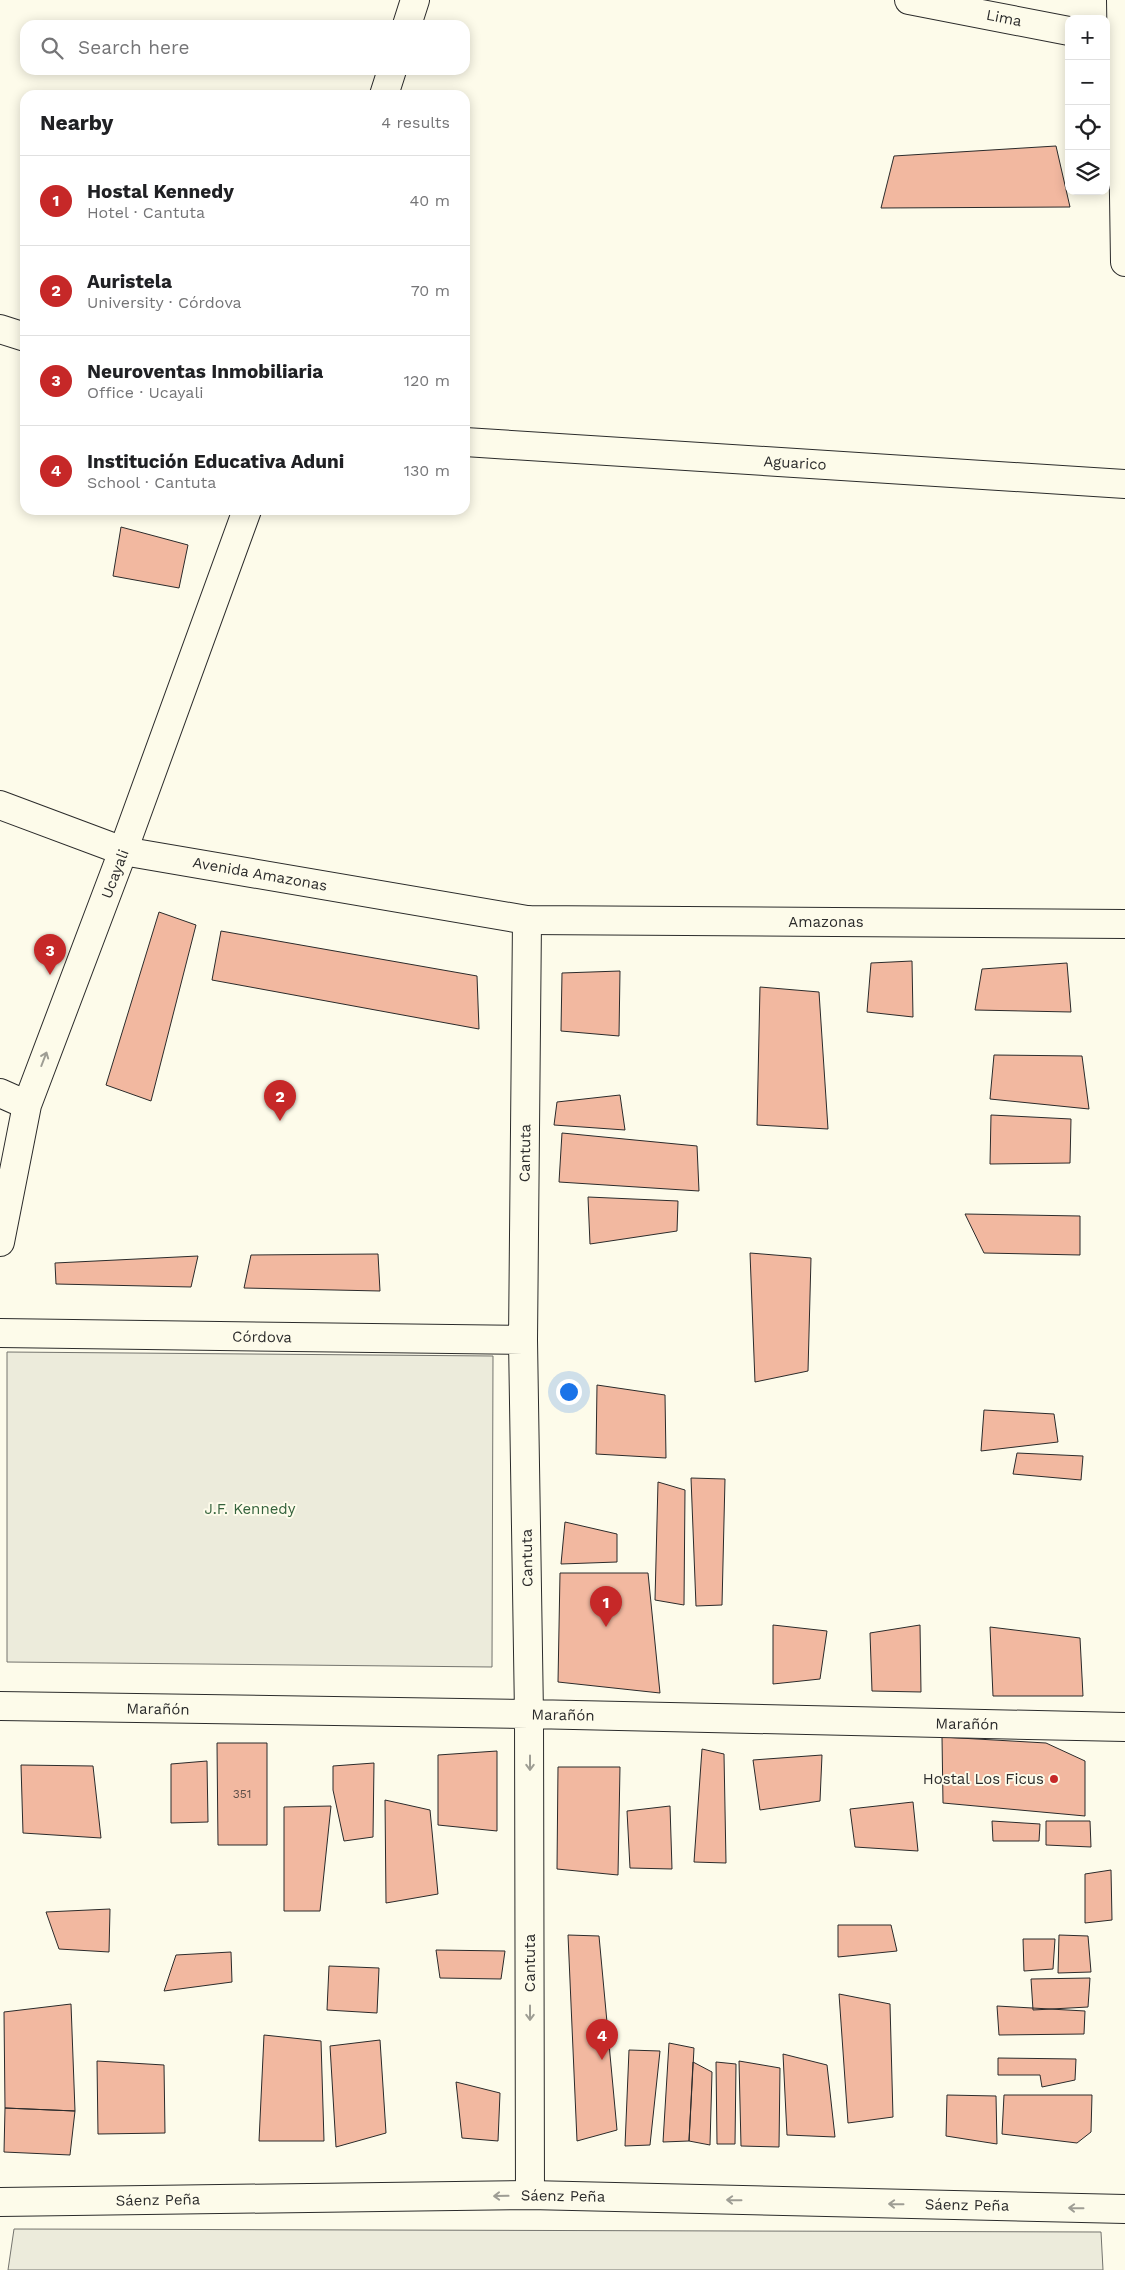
<!DOCTYPE html>
<meta charset="utf-8">
<style>
body{margin:0;font-family:"Work Sans",sans-serif;background:#f2f2f2;color:#202124}
.controls{position:absolute;right:15px;top:15px;display:grid;overflow:hidden;border-radius:10px;box-shadow:0 2px 12px #0003}
.controls button{width:45px;height:45px;display:grid;place-items:center;padding:0;border:0;border-bottom:1px solid #e0e0e0;background:#fff;color:#202124;font:25px sans-serif}
.you{position:absolute;left:568px;top:1391px;width:18px;height:18px;margin:-12px;border:4px solid #fff;border-radius:50%;background:#1a73e8;box-shadow:0 0 0 8px #1a73e833}
.badge{display:grid;place-items:center;width:32px;height:32px;border-radius:50%;background:#c62828;color:#fff;font-size:16px;font-weight:700}
.pin{position:absolute;translate:-50% -41px;filter:drop-shadow(0 1px 2px #0008)}
.pin::after{content:'';position:absolute;top:26px;width:18px;height:15px;background:inherit;clip-path:polygon(0 0,100% 0,50% 100%)}
.list{margin:0;padding:0;list-style:none}
h2{display:flex;justify-content:space-between;align-items:center;height:65px;margin:0;padding:0 20px;font-size:21px}
h2 small{font-size:16px;font-weight:400;color:#757577}
.list li{display:grid;grid-template-columns:32px 1fr auto;gap:15px;align-items:center;box-sizing:border-box;height:90px;padding:0 20px;border-top:1px solid #e0e0e0}
.list b{display:block;font-size:19px;white-space:nowrap}
.list p{margin:0;font-size:16px;white-space:nowrap;color:#757577}
.list em{font-size:16px;font-style:normal;color:#757577}
.icon{flex:none;width:28px;height:28px;fill:none;stroke:currentColor;stroke-width:2;stroke-linecap:round;stroke-linejoin:round}
.map{position:relative;flex:none;width:1125px;height:2270px;overflow:hidden}
.search{position:absolute;background:#fff;box-shadow:0 2px 12px #0003;left:20px;top:20px;width:450px;height:55px;display:flex;align-items:center;gap:12px;box-sizing:border-box;padding:0 18px;border-radius:15px;color:#757577;font-size:19px}
.panel{position:absolute;background:#fff;box-shadow:0 2px 12px #0003;left:20px;top:90px;width:450px;height:425px;border-radius:15px}
.map>svg:first-child{display:block}
.green{fill:#ecebdb;stroke:#74746e}
.building{fill:#f2b8a0;stroke:#2b2b2b}
.lines{fill:none;stroke-linecap:round;stroke-linejoin:round}
.street-casing{stroke:#2b2b2b;stroke-width:30}
.secondary-casing{stroke:#2b2b2b;stroke-width:30}
.primary-casing{stroke:#2b2b2b;stroke-width:30}
.street{stroke:#fdfbea;stroke-width:28}
.secondary{stroke:#fdfbea;stroke-width:28}
.primary{stroke:#fdfbea;stroke-width:28}
.oneway{stroke:#9e9d94}
.poi-dot{fill:#c62828;stroke:#fdfbea;stroke-width:2}
.labels{text-anchor:middle;dominant-baseline:central;stroke-width:4;stroke-linejoin:round;paint-order:stroke}
.number-label{font-size:12px;fill:#5d4e48}
.street-label{font-size:15px;fill:#2b2b2b;stroke:#fdfbea}
.park-label{font-size:15px;fill:#34623c;stroke:#fdfbea}
.poi-label{font-size:15px;fill:#2b2b2b;stroke:#fdfbea;text-anchor:end}
</style>
<div class="map">
<svg width="1125" height="2270" viewBox="0 0 1125 2270">
<rect width="100%" height="100%" fill="#fdfbea"/>
<path class="green" d="M7 1352 493 1356 492 1667 7 1662Z
M14 2229 1101 2232 1103 2270H8Z"/>
<path class="building" d="M1056 146 1070 207 881 208 894 156Z
M121 527 188 545 179 588 113 576Z
M159 912 196 925 151 1101 106 1085Z
M221 931 477 976 479 1029 212 980Z
M912 961 913 1017 867 1012 871 963Z
M1067 963 1071 1012 975 1010 982 969Z
M620 971 619 1036 561 1031 562 973Z
M760 987 819 992 828 1129 757 1125Z
M994 1055 1082 1056 1089 1109 990 1099Z
M620 1095 625 1130 554 1125 557 1102Z
M991 1115 1071 1119 1070 1163 990 1164Z
M562 1133 697 1146 699 1191 559 1182Z
M588 1197 678 1201 677 1231 590 1244Z
M965 1214 1080 1216V1255L984 1253Z
M750 1253 811 1258 808 1371 755 1382Z
M378 1254 380 1291 244 1288 251 1255Z
M198 1256 191 1287 56 1284 55 1263Z
M597 1385 665 1395 666 1458 596 1454Z
M984 1410 1054 1414 1058 1442 981 1451Z
M1017 1453 1083 1456 1081 1480 1013 1474Z
M691 1478 725 1479 722 1605 696 1606Z
M658 1482 685 1490 684 1605 655 1600Z
M565 1522 617 1534V1562L561 1564Z
M560 1573H648L660 1693 558 1682Z
M773 1625 827 1631 820 1679 773 1684Z
M920 1625 921 1692 872 1691 870 1633Z
M990 1627 1080 1638 1083 1696H993Z
M942 1737 1046 1743 1085 1761V1816L943 1803Z
M217 1743H267V1845H218Z
M702 1749 724 1754 726 1863 694 1862Z
M497 1751V1831L438 1825V1755Z
M822 1755 820 1801 760 1810 753 1760Z
M207 1761 208 1822 171 1823V1764Z
M374 1763 373 1837 344 1841 333 1790V1766Z
M21 1765 93 1766 101 1838 23 1833Z
M558 1767H620L618 1875 557 1869Z
M385 1800 430 1810 438 1894 386 1903Z
M913 1802 918 1851 855 1847 850 1809Z
M331 1806 320 1911H284V1807Z
M670 1806 672 1869 630 1868 627 1811Z
M992 1821 1040 1824 1039 1841H993Z
M1046 1821H1090L1091 1847 1046 1845Z
M1111 1870 1112 1920 1085 1923V1874Z
M110 1909 109 1952 59 1949 46 1912Z
M838 1925H891L897 1951 838 1957Z
M568 1935 599 1936 617 2130 577 2141Z
M1059 1935 1088 1936 1091 1972 1058 1973Z
M1023 1939H1055L1053 1969 1024 1971Z
M436 1950 505 1951 501 1979 440 1978Z
M231 1952 232 1982 164 1991 176 1955Z
M329 1966 379 1968 377 2013 327 2010Z
M1090 1978 1088 2007 1033 2010 1031 1979Z
M839 1994 890 2004 893 2117 848 2123Z
M71 2004 75 2111 5 2108 4 2012Z
M997 2006 1085 2011 1084 2034 999 2035Z
M264 2035 321 2041 324 2141H259Z
M380 2040 386 2133 336 2147 330 2046Z
M669 2043 694 2048 689 2141 663 2142Z
M629 2050 660 2051 650 2145 625 2146Z
M783 2054 827 2065 835 2137 787 2135Z
M998 2058 1076 2059 1075 2080 1042 2087 1040 2075H998Z
M97 2061 164 2065 165 2133 98 2134Z
M739 2061 780 2068 779 2147 741 2146Z
M693 2062 712 2072 710 2145 689 2141Z
M716 2062 736 2064 735 2144H717Z
M456 2082 500 2093 498 2141 462 2138Z
M947 2095 996 2096 997 2144 946 2136Z
M1004 2095H1092L1091 2132 1077 2143 1002 2134Z
M5 2108 75 2111 70 2155 4 2152Z"/>
<g class="lines">
<g class="street-casing">
<path id="street" d="M909 0 1069 31
M407 25 415 0
M384 95 392 70
M0 329 25 337
M465 442 1125 484
M527 920 523 1340 529 1714 530 2195
M0 1093 27 1105
M0 1242 27 1105 123 851 247 510
M0 1333 523 1340
M0 1706 529 1714 1125 1727"/>
</g>
<g class="secondary-casing">
<path id="secondary" d="M0 805 123 851 527 920 1125 924"/>
</g>
<g class="primary-casing">
<path id="primary" d="M1121 0 1125 262
M0 2202 530 2195 1125 2209"/>
</g>
<use href="#street" class="street"/>
<use href="#secondary" class="secondary"/>
<use href="#primary" class="primary"/>
</g>
<defs><path id="oneway-shaft" d="M-6 0H5M1.5-3L5.5 0L1.5 3" fill="none" stroke-width="1.6" stroke-linecap="round" stroke-linejoin="round" transform="scale(1.25)"/></defs>
<g class="oneway">
<use href="#oneway-shaft" transform="translate(44 1059) rotate(-69)"/>
<use href="#oneway-shaft" transform="translate(530 1763) rotate(90)"/>
<use href="#oneway-shaft" transform="translate(530 2013) rotate(90)"/>
<use href="#oneway-shaft" transform="translate(501 2196) rotate(179)"/>
<use href="#oneway-shaft" transform="translate(734 2200) rotate(-179)"/>
<use href="#oneway-shaft" transform="translate(896 2204) rotate(-179)"/>
<use href="#oneway-shaft" transform="translate(1076 2208) rotate(-179)"/>
</g>
<circle class="poi-dot" cx="1054" cy="1779" r="5"/>
<g class="labels">
<g class="number-label">
<text x="242" y="1794">351</text>
</g>
<g class="street-label">
<text transform="translate(1004 18) rotate(11)">Lima</text>
<text transform="translate(795 463) rotate(3)">Aguarico</text>
<text transform="translate(115 874) rotate(-69)">Ucayali</text>
<text transform="translate(260 874) rotate(10)">Avenida Amazonas</text>
<text x="826" y="922">Amazonas</text>
<text transform="translate(525 1153) rotate(-89)">Cantuta</text>
<text transform="translate(262 1337) rotate(1)">Córdova</text>
<text transform="translate(527 1558) rotate(-91)">Cantuta</text>
<text transform="translate(158 1709) rotate(1)">Marañón</text>
<text transform="translate(563 1715) rotate(1)">Marañón</text>
<text transform="translate(967 1724) rotate(1)">Marañón</text>
<text transform="translate(530 1963) rotate(-90)">Cantuta</text>
<text transform="translate(563 2196) rotate(1)">Sáenz Peña</text>
<text transform="translate(158 2200) rotate(-1)">Sáenz Peña</text>
<text transform="translate(967 2205) rotate(1)">Sáenz Peña</text>
</g>
<g class="park-label">
<text x="250" y="1509">J.F. Kennedy</text>
</g>
<g class="poi-label">
<text x="1044" y="1779">Hostal Los Ficus</text>
</g>
</g>
</svg>
<div class="controls">
<button>+</button>
<button>−</button>
<button><svg class="icon" aria-label="locate" viewBox="0 0 24 24"><circle cx="12" cy="12" r="6"/><path d="M12 2v4M12 18v4M2 12h4M18 12h4"/></svg></button>
<button><svg class="icon" aria-label="layers" viewBox="0 0 24 24"><path d="M12 4l9 5-9 5-9-5zM3 14l9 5 9-5"/></svg></button>
</div>
<div class="you"></div>
<div class="pin badge" style="left:606px;top:1627px">1</div>
<div class="pin badge" style="left:280px;top:1121px">2</div>
<div class="pin badge" style="left:50px;top:975px">3</div>
<div class="pin badge" style="left:602px;top:2060px">4</div>
<div class="search"><svg class="icon" aria-label="search" viewBox="0 0 24 24"><circle cx="10" cy="10" r="6"/><path d="M15 15l6 6"/></svg>Search here</div>
<section class="panel">
<h2>Nearby<small>4 results</small></h2>
<ul class="list">
<li><span class="badge">1</span><div><b>Hostal Kennedy</b><p>Hotel · Cantuta</p></div><em>40 m</em></li>
<li><span class="badge">2</span><div><b>Auristela</b><p>University · Córdova</p></div><em>70 m</em></li>
<li><span class="badge">3</span><div><b>Neuroventas Inmobiliaria</b><p>Office · Ucayali</p></div><em>120 m</em></li>
<li><span class="badge">4</span><div><b>Institución Educativa Aduni</b><p>School · Cantuta</p></div><em>130 m</em></li>
</ul>
</section>
</div>
